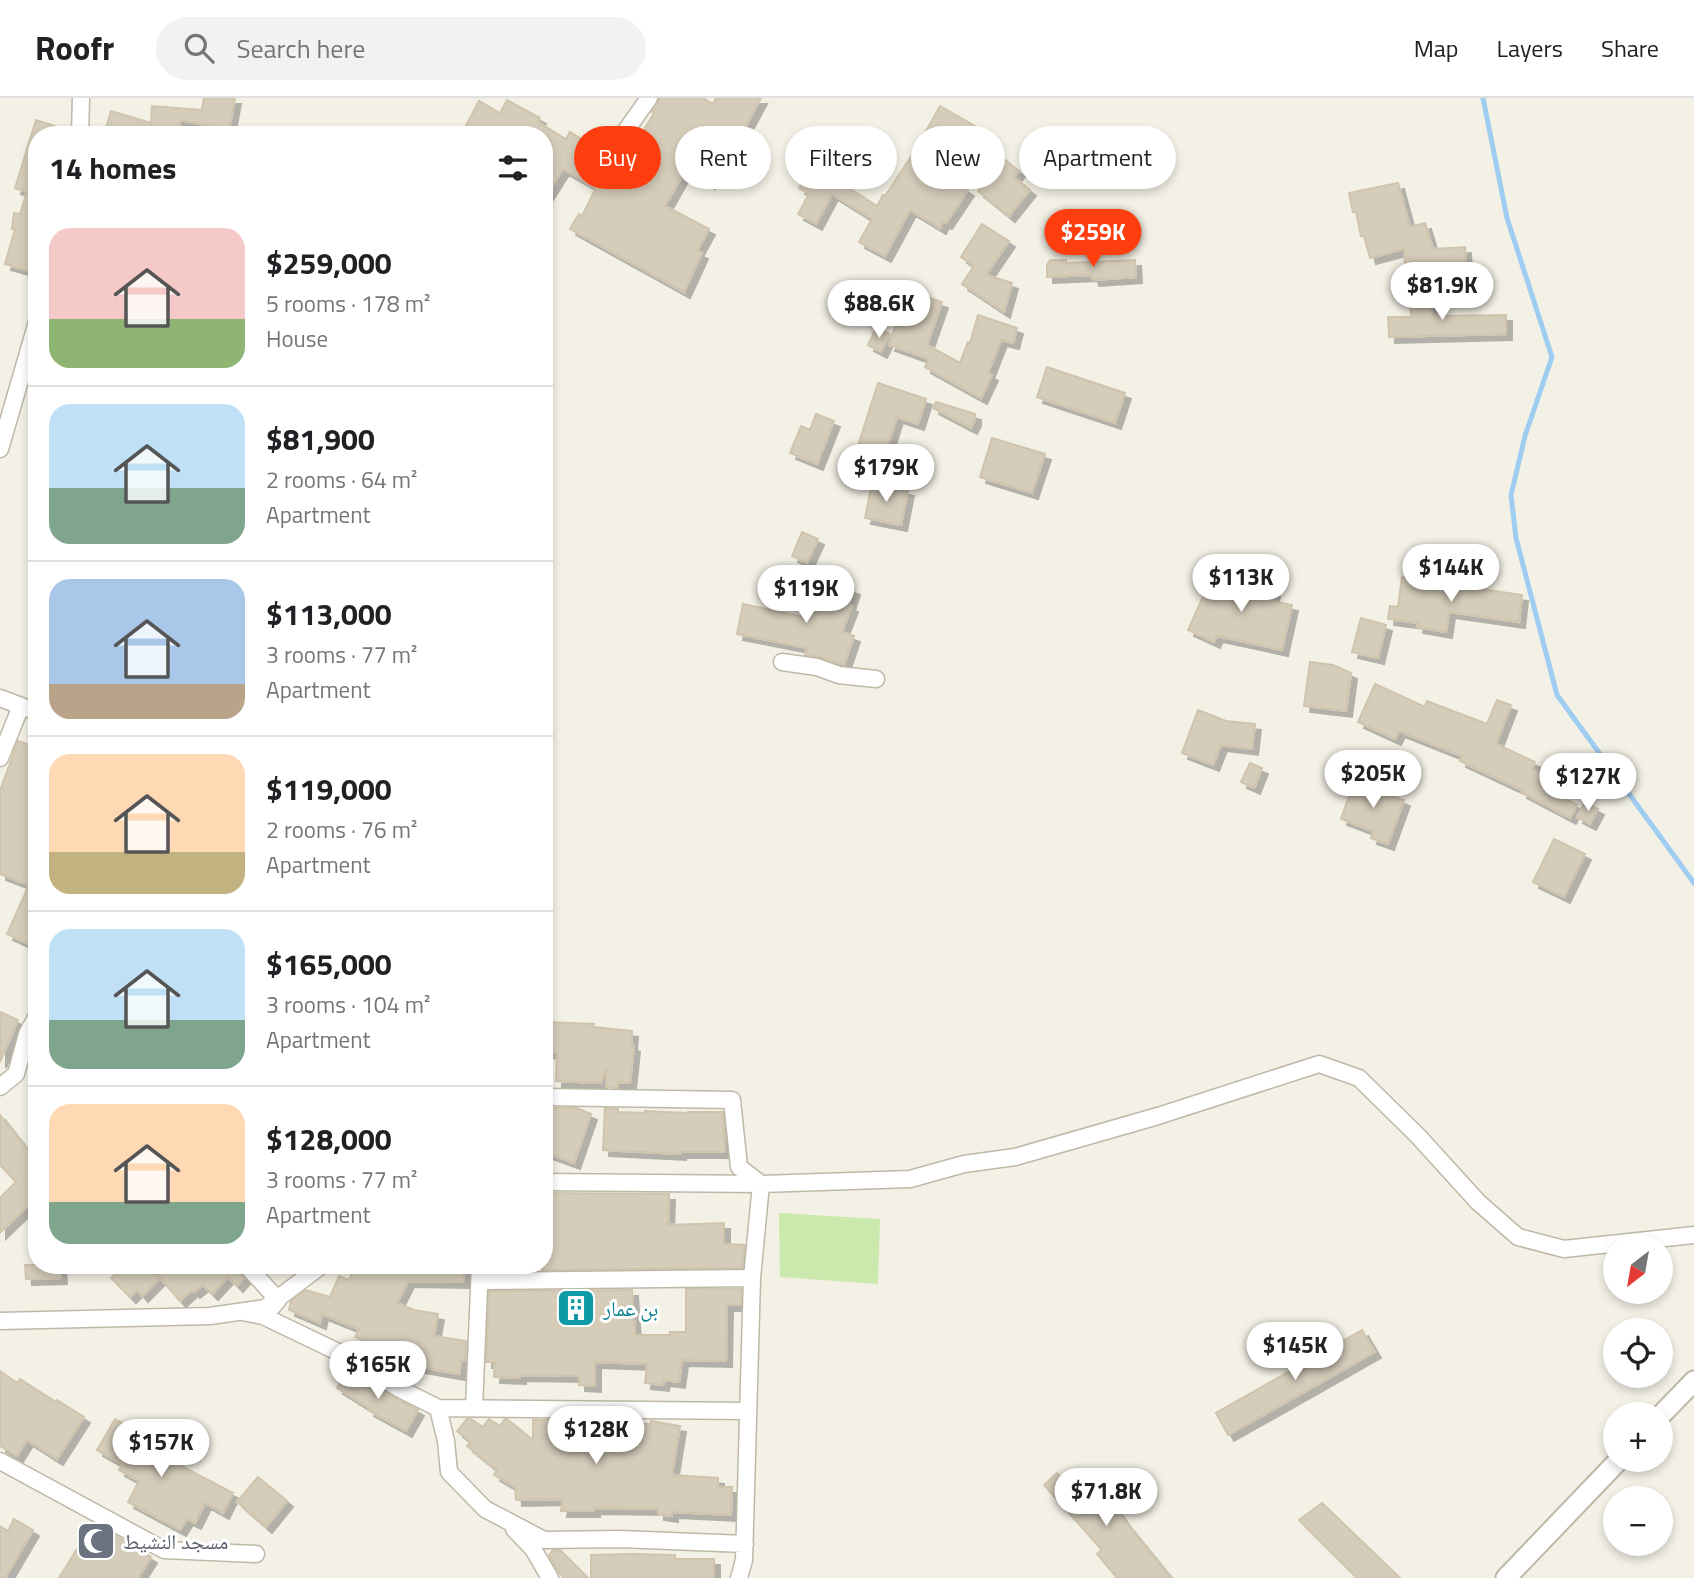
<!DOCTYPE html>
<html lang="en">
<head>
<meta charset="utf-8">
<style>
	body { margin:0; font-family:"Titillium Web","Noto Naskh Arabic",sans-serif; background:#f2f2f2; color:#202124; height:100vh; display:flex; flex-direction:column; font-size:26px; white-space:nowrap }
	* { box-sizing:border-box; margin:0 }
	p { font-size:23px; color:#757577 }
	.icon { flex:none; width:38px; height:38px; fill:none; stroke:currentColor; stroke-width:2; stroke-linecap:round; stroke-linejoin:round }
	.map { position:relative; flex:1; overflow:hidden }
	.details { position:absolute; left:28px; top:28px; width:525px; height:1148px; display:flex; flex-direction:column; background:#fff; border-radius:28px; box-shadow:0 4px 10px #0003 }
	.details>* { flex:none }
	.hud { position:absolute; left:574px; top:28px; width:665px; height:63px; display:flex; gap:14px }
	.needle { width:46px; rotate:211deg }
	.tools { position:absolute; left:1603px; top:1136px; display:grid; gap:14px }
	.tools a { display:grid; place-items:center; width:70px; height:70px; border-radius:50%; background:#fff; box-shadow:0 4px 10px #0003; font-size:35px }
	.price { position:absolute; translate:-50% -60px; padding:0 16px; border-radius:24px; background:#fff; color:#222; font-size:23px; line-height:46px; filter:drop-shadow(0 2px 4px #0008) }
	.price::after { content:''; position:absolute; left:50%; top:42px; width:21px; height:16px; margin-left:-10px; background:inherit; clip-path:polygon(0 0,100% 0,50% 100%) }
	.price.active { background:#ff3e10; color:#fff }
	ul { padding:0; list-style:none }
	li { display:flex; align-items:center; gap:21px; height:175px; padding:0 21px }
	li+li { border-top:2px solid #e0e0e0 }
	li span { display:grid; place-items:center; flex:none; width:196px; height:140px; border-radius:21px; color:#555 }
	li>.icon { margin-inline-start:auto }
	span .icon { width:84px; height:84px; fill:#fffc; stroke-width:1 }
	li b { font-size:30px }
	h2 { display:flex; justify-content:space-between; align-items:center; height:84px; padding:0 21px; font-size:30px }
	.chip { padding:0 24px; border-radius:32px; background:#fff; box-shadow:0 4px 10px #0003; font-size:24px; line-height:63px }
	.chip.active { background:#ff3e10; color:#fff }
	header { display:flex; align-items:center; gap:42px; box-sizing:border-box; height:98px; padding:0 35px; background:#fff; border-bottom:2px solid #e0e0e0 }
	header strong { font-size:33px }
	nav { display:flex; gap:38px; margin-inline-start:auto; font-size:24px }
	.search { width:490px; height:63px; background:#f2f2f2; display:flex; align-items:center; gap:18px; box-sizing:border-box; padding:0 24px; border-radius:38px; color:#757577; font-size:26px }
	.map>svg:first-child { display:block }
</style>
</head>
<body>
<header>
<strong>Roofr</strong>
<div class="search"><svg class="icon" aria-label="search" viewBox="0 0 24 24"><circle cx="10" cy="10" r="6"/><path d="M15 15l6 6"/></svg>Search here</div>
<nav><a>Map</a><a>Layers</a><a>Share</a></nav>
</header>
<div class="map">
<svg width="1694" height="1480" viewBox="0 0 1694 1480">
	<defs>
		<filter id="shadow"><feDropShadow dx="6" dy="6" stdDeviation="0" flood-color="#0004"/></filter>
	</defs>
	<rect width="100%" height="100%" fill="#f3f0e5"/>
	<!-- grass -->
	<path fill="#cbe9ac" d="M779,1115l101,6 -2,65 -98,-7z"/>
	<g fill="none" stroke-linecap="round" stroke-linejoin="round">
		<!-- stream -->
		<path stroke="#9fcdf2" stroke-width="5" d="M1483,0l24,120 45,139 -27,79 -14,59 5,43 41,157 137,188"/>
	</g>
	<!-- building -->
	<path fill="#d5ccba" stroke="#d0c4ad" stroke-width="2" filter="url(#shadow)" d="M204,0h31l-6,32 -49,-10 -1,15h-75l7,-24 40,12 1,-17 50,4z
		M659,0h44l10,6 3,-6h45l-27,50 -3,-2 -22,37 -23,-14 -21,37 44,23 -12,22 5,2 -18,39 -114,-63 9,-15 3,2 14,-28 -33,-19 -19,30v-64h-83l18,-34 21,12 7,-13 33,18 -2,4 28,17 4,-7 21,13 5,-8 32,19 26,-43 -2,-1 6,-8z
		M940,8l35,20 -29,50 22,14 -22,33 -3,-1 -3,6 -30,-18 -25,46 -26,-14 13,-23 -40,-25 -16,30 -18,-10 11,-20 -10,-6 17,-27 30,19 -3,4 34,22 6,-11 2,1 31,-47z
		M36,22l34,11v4h-33v60l-22,-7z
		M1004,61l15,12 -5,6 16,13 -21,26 -31,-25z
		M1398,85l12,44 15,-4 8,26 32,-2 1,19 -61,4 -1,-21 -34,9 -6,-22h-3l-5,-24h-3l-4,-19z
		M27,94l7,2 -5,43 8,2v10l-7,22 -25,-7 10,-35h-3l2,-16 6,1z
		M982,126l27,17 -23,34 26,8 -8,29 -42,-28 12,-18 -13,-9z
		M1050,162h16v3l69,-3 1,17 -43,3 -1,-5 -45,2v-12z
		M907,192l35,12 -15,43 33,18 8,-21 2,1 8,-28 39,13 -4,15 -12,-3 -13,33 4,2 -11,23 -56,-31 4,-8 -40,-14z
		M1428,192l5,26 73,-1v19l-117,3 -1,-20h24l-5,-22z
		M876,230l14,6 -9,18 -13,-7z
		M1047,269l78,26 -10,30 -78,-26z
		M878,285l48,16 -8,25 -21,-7 -13,40 -27,-8z
		M936,304l39,12v6l-4,8 -38,-20z
		M816,316l18,7 -17,43 -27,-11 11,-27 9,4z
		M992,340l53,16 -13,39 -52,-16z
		M872,384l36,8 -7,35 -36,-7z
		M802,434l16,7 -11,24 -15,-7z
		M1215,472l27,11 -1,3 33,7 -2,10 20,4 -10,45 -65,-14 -3,6 -26,-12z
		M1402,479l120,18 -3,27 -70,-10 -3,20 -29,-5 1,-4 -30,-4 2,-13 8,1z
		M833,484l21,7 -5,16 3,1 -10,26 12,4 -10,29 -24,-8 -15,-2 2,-7 -70,-14 6,-30 65,14 15,-35 9,4z
		M1361,520l25,7 -8,33 -26,-6z
		M1310,564l23,3 18,8 -5,38 -42,-5z
		M1375,586l50,23 2,-6 60,23 10,-24 14,5 -15,39 39,18 -3,7 27,15 -4,9 22,12 -7,13 -49,-26 1,-2 -62,-29 2,-5 -63,-25 -4,8 -37,-17z
		M1198,612l28,11 29,3 -3,25 -31,-4 -8,20 -31,-12z
		M18,643l19,7v200l-30,-14 22,-49 -29,-11v-83z
		M1250,665l12,5 -8,20 -13,-6z
		M1355,681l31,10 -2,4 20,7 -16,44 -17,-6 2,-7 -32,-12z
		M1585,704l13,7 -8,15 -13,-7z
		M1554,741l31,15 -21,43 -31,-15z
		M0,914l18,8 -18,42z
		M544,924l50,2 -1,3 39,4 -1,14 3,1 -4,37 -12,-1v6l-12,-1v-19l-5,15 -45,-2 1,-28 -13,-1z
		M553,1010h24l14,6 -17,49 -30,-11 2,-9v-29h4z
		M605,1010l13,1v3l26,1 1,-2 43,2v-1h35l2,40h-45v2l-77,-4z
		M0,1017l37,47v35l-37,36v-35l16,-16 -16,-17z
		M545,1095l124,1 -1,31 56,-2v21l21,1 -3,23 -200,2v-5h2z
		M25,1167h35l1,13 -35,1z
		M124,1167h21l14,14 -17,17 -5,-6 -7,7 -19,-19z
		M149,1167h87l2,7 6,6 -7,8 -9,-9 -16,17 -9,-9 -9,7 -2,-2 -12,11z
		M355,1167h109l-1,17 -55,-1 -11,22 17,7 24,4 -4,22 32,5 -1,20h-4l-2,13 -40,-7 1,-5 -32,-5 1,-6 -34,-14 4,-8 -37,-15 -2,9 -31,-13 2,-9 15,-11 24,7 9,-21 10,4z
		M686,1191h55v16h-14l-1,56 -44,-1 -3,22 -15,-2 -1,5 -18,-2 2,-19 -52,-2v24l-16,-1v-9l-59,-1v3l-26,-1 1,-15h-9l3,-71 143,-1 3,45h35v-3h16z
		M1362,1232l13,22 -147,83 -12,-22z
		M0,1273l17,12 3,-4 36,23 1,-2 27,17 -27,42 -30,-19 -10,16 -17,-10z
		M348,1273l45,26 25,13 -12,21 -38,-21 1,-2 -32,-20z
		M115,1321l25,14 1,-2 19,11 -6,10 79,41 -10,20 -18,-10 -10,20 -8,-4 -7,11 -52,-28 11,-21 -20,-11 3,-6 -25,-14z
		M467,1321h4l12,8 6,-8 11,7 5,-7h2l26,21v-20h17l55,5v-2l46,1v-3l29,5 -8,49 46,3v9h14l-1,28 -59,-3v4l-14,-2v-5l-64,-1v3h-33l2,-12 -47,1 -1,-13 -21,-12 3,-5 -30,-24 4,-4 -14,-11z
		M1086,1371l15,16 -1,2 27,37 44,54h-54l-20,-24 5,-4 -58,-65 13,-12 11,12z
		M258,1379l29,24 -21,26 -29,-25z
		M1322,1405l78,75h-43l-58,-58z
		M14,1421l19,11 -28,48h-5v-52l8,5z
		M93,1425l35,20 23,14 -13,21h-79z
		M553,1452h7l28,28h-24l-5,-5 -10,-18z
		M633,1456l42,1v4h39v19h-123v-23z"/>
	<g fill="none" stroke-linecap="round" stroke-linejoin="round">
		<!-- minor casing -->
		<g stroke="#bfb8a7" stroke-width="19">
			<path id="minor" d="M80,37l1,-37
				M620,41l29,-41
				M0,351l37,-127
				M782,564l35,5 22,8 37,4
				M0,600l37,14
				M0,660l21,-52
				M0,989l16,-13 11,-40 10,-18
				M544,999l188,3 7,67 22,17 -9,94 -8,282 -5,18
				M544,1084l217,2 149,-5 54,-15 51,-7 143,-41 161,-52 40,14 59,58 60,66 40,35 46,12 130,-14
				M246,1167l32,35 -6,7
				M480,1183l272,-3
				M242,1214l21,4 73,35 62,37 40,20 8,33 3,31 36,37 59,31 76,-1 125,5
				M0,1223l210,-5 55,-8 57,-43
				M438,1310l310,3
				M474,1310l6,-143
				M0,1363l164,89 92,4
				M514,1431l19,20 17,29"/>
		</g>
		<!-- tertiary casing -->
		<g stroke="#bfb8a7" stroke-width="23">
			<path id="tertiary" d="M1661,1317l33,-34
				M1506,1480l113,-118"/>
		</g>
		<!-- minor -->
		<use href="#minor" stroke="#fff" stroke-width="16"/>
		<!-- tertiary -->
		<use href="#tertiary" stroke="#fff" stroke-width="19"/>
	</g>
	<!-- icons -->
	<defs>
		<g id="building-square" transform="scale(2.0125)"><rect x="-9" y="-9" width="18" height="18" rx="4" fill="#0f9aa8" stroke="#fff"/><path d="M-4-6H4V6H1V3H-1V6H-4ZM-2.5-4.3h1.7v1.8h-1.7ZM.8-4.3h1.7v1.8H.8ZM-2.5-1h1.7V.8h-1.7ZM.8-1h1.7V.8H.8Z" fill="#fff"/></g>
		<g id="mosque-square" transform="scale(2.0125)"><rect x="-9" y="-9" width="18" height="18" rx="4" fill="#6b7280" stroke="#fff"/><path d="M3.5-4.9A6 6 0 1 0 3.5 4.9A5 5 0 1 1 3.5-4.9Z" fill="#fff"/></g>
	</defs>
	<g fill-rule="evenodd">
		<use href="#building-square" x="576" y="1210"/>
		<use href="#mosque-square" x="96" y="1443"/>
	</g>
	<g text-anchor="middle" dominant-baseline="central" stroke-width="6" stroke-linejoin="round" paint-order="stroke">
		<!-- culture labels -->
		<g font-size="21" fill="#0d838f" stroke="#fff" text-anchor="start">
			<text x="603" y="1210">بن عمار</text>
		</g>
		<!-- worship labels -->
		<g font-size="21" fill="#5b616d" stroke="#fff" text-anchor="start">
			<text x="123" y="1443">مسجد النشيط</text>
		</g>
	</g>
</svg>
<div class="tools">
<a><svg class="needle" viewBox="-14 -14 28 28"><path d="M0-13l5 13h-10z" fill="#e53935"/><path d="M0 13l5-13h-10z" fill="#757577"/></svg></a>
<a><svg class="icon" aria-label="locate" viewBox="0 0 24 24"><circle cx="12" cy="12" r="6"/><path d="M12 2v4M12 18v4M2 12h4M18 12h4"/></svg></a>
<a>+</a>
<a>−</a>
</div>
<b class="price active" style="left:1093px;top:171px">$259K</b>
<b class="price" style="left:1442px;top:224px">$81.9K</b>
<b class="price" style="left:879px;top:242px">$88.6K</b>
<b class="price" style="left:886px;top:406px">$179K</b>
<b class="price" style="left:1451px;top:506px">$144K</b>
<b class="price" style="left:1241px;top:516px">$113K</b>
<b class="price" style="left:806px;top:527px">$119K</b>
<b class="price" style="left:1373px;top:712px">$205K</b>
<b class="price" style="left:1588px;top:715px">$127K</b>
<b class="price" style="left:1295px;top:1284px">$145K</b>
<b class="price" style="left:378px;top:1303px">$165K</b>
<b class="price" style="left:596px;top:1368px">$128K</b>
<b class="price" style="left:161px;top:1381px">$157K</b>
<b class="price" style="left:1106px;top:1430px">$71.8K</b>
<div class="hud">
<a class="chip active">Buy</a>
<a class="chip">Rent</a>
<a class="chip">Filters</a>
<a class="chip">New</a>
<a class="chip">Apartment</a>
</div>
<section class="details">
<h2>14 homes<svg class="icon" aria-label="filters" viewBox="0 0 24 24"><path d="M4 7h16M4 17h16"/><circle cx="9" cy="7" r="2"/><circle cx="15" cy="17" r="2"/></svg></h2>
<ul>
<li><span style="background:linear-gradient(#f6c9c9 65%,#8fb573 0)"><svg class="icon" aria-label="home" viewBox="0 0 24 24"><path d="M3 11l9-7 9 7M6 9v11h12V9"/></svg></span><div><b>$259,000</b><p>5 rooms · 178 m²</p><p>House</p></div></li>
<li><span style="background:linear-gradient(#bfe0f5 60%,#7fa58c 0)"><svg class="icon" aria-label="home" viewBox="0 0 24 24"><path d="M3 11l9-7 9 7M6 9v11h12V9"/></svg></span><div><b>$81,900</b><p>2 rooms · 64 m²</p><p>Apartment</p></div></li>
<li><span style="background:linear-gradient(#a9c7e8 75%,#b9a48a 0)"><svg class="icon" aria-label="home" viewBox="0 0 24 24"><path d="M3 11l9-7 9 7M6 9v11h12V9"/></svg></span><div><b>$113,000</b><p>3 rooms · 77 m²</p><p>Apartment</p></div></li>
<li><span style="background:linear-gradient(#ffd9b3 70%,#c2b280 0)"><svg class="icon" aria-label="home" viewBox="0 0 24 24"><path d="M3 11l9-7 9 7M6 9v11h12V9"/></svg></span><div><b>$119,000</b><p>2 rooms · 76 m²</p><p>Apartment</p></div></li>
<li><span style="background:linear-gradient(#bfe0f5 65%,#7fa58c 0)"><svg class="icon" aria-label="home" viewBox="0 0 24 24"><path d="M3 11l9-7 9 7M6 9v11h12V9"/></svg></span><div><b>$165,000</b><p>3 rooms · 104 m²</p><p>Apartment</p></div></li>
<li><span style="background:linear-gradient(#ffd9b3 70%,#7fa58c 0)"><svg class="icon" aria-label="home" viewBox="0 0 24 24"><path d="M3 11l9-7 9 7M6 9v11h12V9"/></svg></span><div><b>$128,000</b><p>3 rooms · 77 m²</p><p>Apartment</p></div></li>
</ul>
</section>
</div>
</body>
</html>
